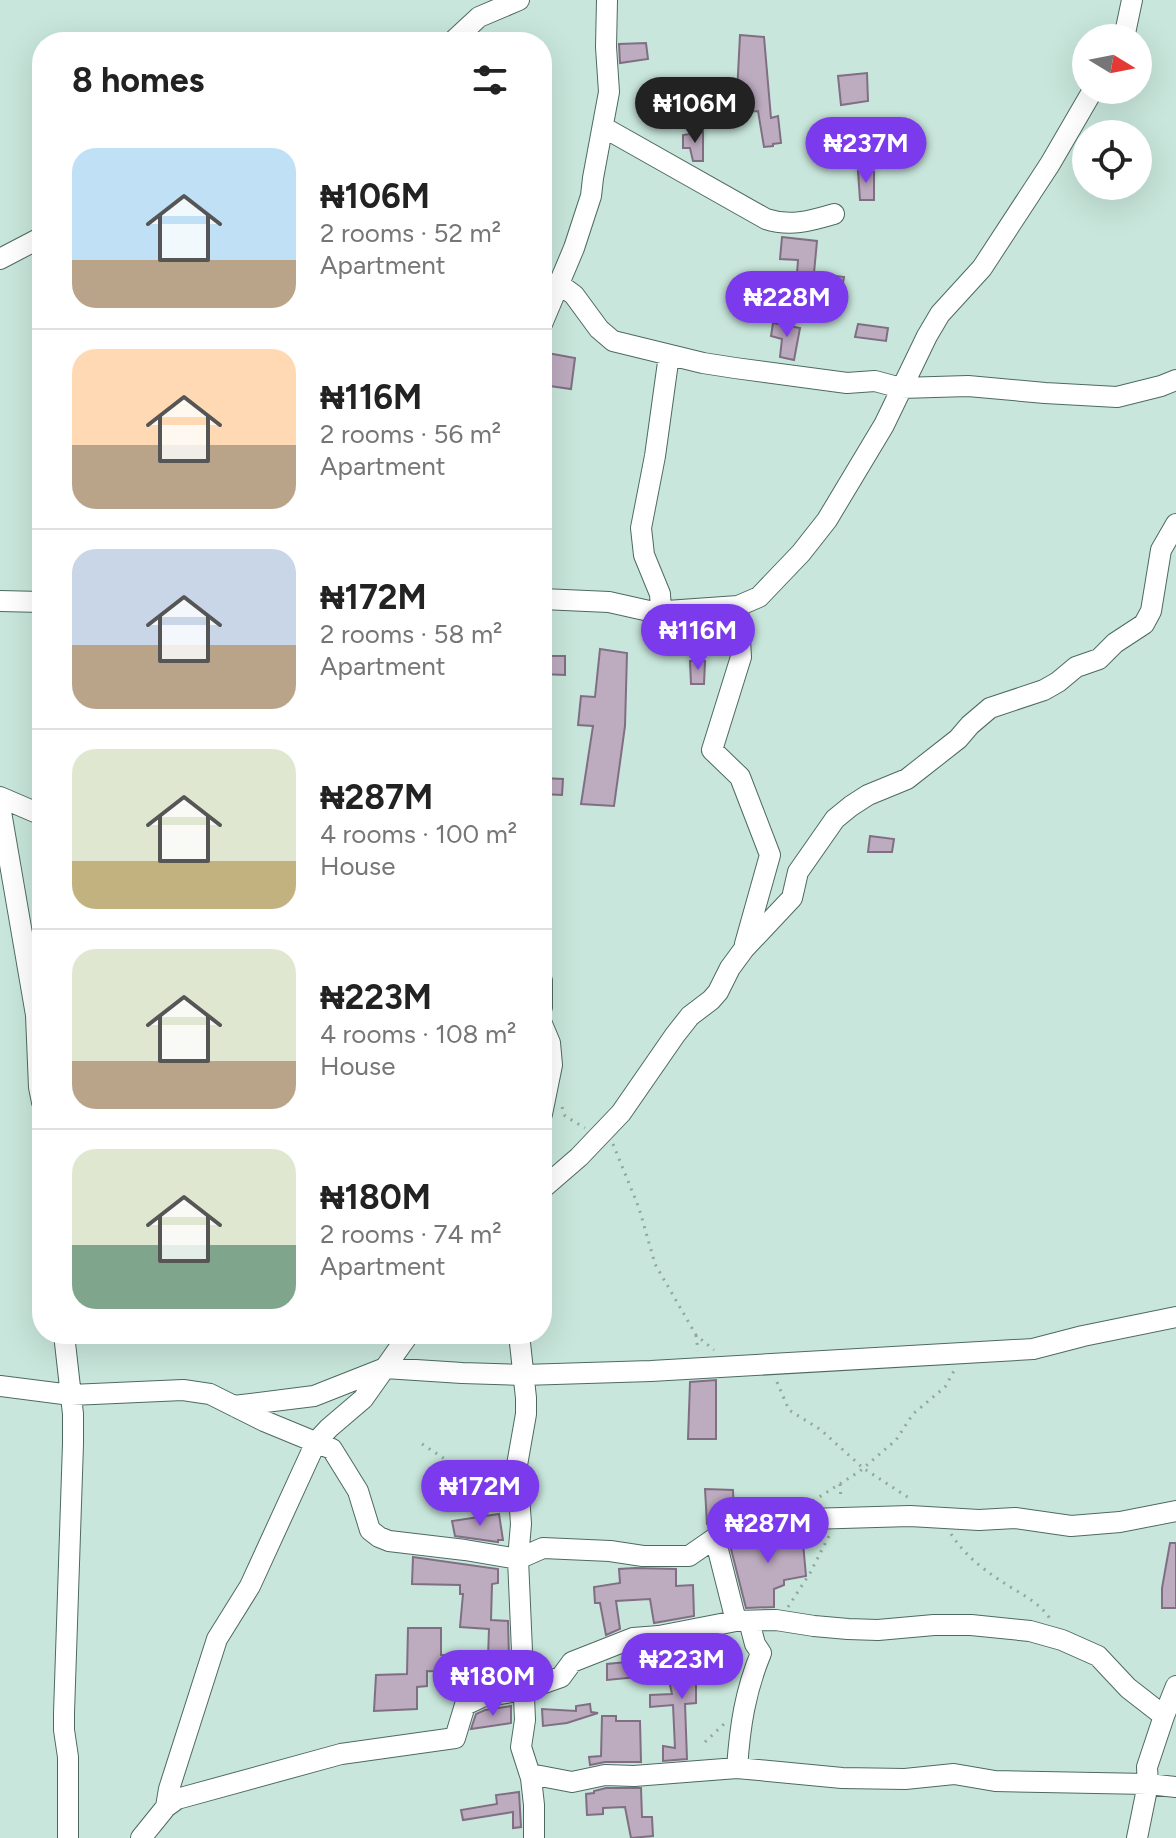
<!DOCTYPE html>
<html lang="en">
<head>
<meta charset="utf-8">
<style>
	body { margin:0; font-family:Figtree,sans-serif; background:#f2f2f2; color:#222; height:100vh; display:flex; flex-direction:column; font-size:30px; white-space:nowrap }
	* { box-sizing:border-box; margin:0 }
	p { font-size:26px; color:#767676 }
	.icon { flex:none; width:44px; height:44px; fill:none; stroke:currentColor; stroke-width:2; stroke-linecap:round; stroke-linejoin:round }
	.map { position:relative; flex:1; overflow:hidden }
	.side { position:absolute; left:32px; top:32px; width:520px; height:1312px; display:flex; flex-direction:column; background:#fff; border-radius:32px; box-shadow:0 8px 32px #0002 }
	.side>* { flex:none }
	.needle { width:52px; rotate:100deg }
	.controls { position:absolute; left:1072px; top:24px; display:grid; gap:16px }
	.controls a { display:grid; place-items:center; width:80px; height:80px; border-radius:50%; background:#fff; box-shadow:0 8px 32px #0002; font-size:40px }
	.price { position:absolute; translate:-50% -68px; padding:0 18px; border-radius:28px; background:#7c3aed; color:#fff; font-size:26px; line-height:52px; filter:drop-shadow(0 2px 4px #0008) }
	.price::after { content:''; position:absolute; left:50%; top:48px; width:24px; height:18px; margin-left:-12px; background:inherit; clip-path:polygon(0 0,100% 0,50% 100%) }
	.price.current { background:#222; color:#fff }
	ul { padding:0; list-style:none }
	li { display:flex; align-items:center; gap:24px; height:200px; padding:0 40px }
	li+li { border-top:2px solid #e0e0e0 }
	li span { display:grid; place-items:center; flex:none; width:224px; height:160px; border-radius:24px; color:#555 }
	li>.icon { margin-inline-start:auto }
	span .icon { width:96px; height:96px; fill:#fffc; stroke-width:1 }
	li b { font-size:34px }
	h2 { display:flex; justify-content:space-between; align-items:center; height:96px; padding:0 40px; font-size:34px }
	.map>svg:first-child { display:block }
</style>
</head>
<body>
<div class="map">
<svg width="1176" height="1838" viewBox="0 0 1176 1838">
	<rect width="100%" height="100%" fill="#c8e6db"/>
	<!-- building -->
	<path fill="#bdabc0" stroke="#806f83" stroke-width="2" d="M740,35l24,2 7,81 7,-2 3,27 -8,1v2l-9,1 -6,-36 -22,2z
		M646,43l2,16 -28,4 -1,-19z
		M867,73l1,28 -27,4 -3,-29z
		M703,132v29h-10l-3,-13h-7v-13z
		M858,171l16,1v28h-14z
		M782,237l35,4 -3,32 30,4 -5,29 -44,-6 3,-40 -18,-1z
		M773,323l27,5 -6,32 -14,-3 2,-18 -11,-3z
		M858,324l30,4 -2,13 -31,-4z
		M542,352l33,6 -4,31 -29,-4z
		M600,649l27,4 -2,73 -11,80 -33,-2 12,-78 -15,-1 3,-29 14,1z
		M544,656h21v19l-23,-1z
		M690,661h15l-1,23h-13z
		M542,778l21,1 -1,16 -20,-1z
		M870,836l24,3 -2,13h-24z
		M716,1380v59h-28l2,-57z
		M705,1489l28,1 1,25 -19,9h-8z
		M499,1514l4,26h-5v2l-43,-6 -3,-15z
		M802,1532l4,44 -22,4v5l-10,4v18l-28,1 -16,-63 9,-5 36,-7z
		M1170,1543h6v65h-14v-20z
		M413,1557l85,12v14l-6,1 -1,36 17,1 1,36h-21l1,-28 -29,-2 3,-33h-3v-9l-48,-1z
		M635,1568l41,1v17l17,-1 1,31 -40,7 -4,-24 -34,2 4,28 -14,6 -6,-32h-5l-1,-16 26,-4 -1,-14z
		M408,1628h33v27h6v17l-20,-1v15l-10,1v22l-43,2 2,-36 31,-1z
		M715,1658l-1,5h6l1,8 -25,4v28l-11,1 2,55 -24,2v-15l12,2 -2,-43 -23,2v-12l22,-1 -6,-27 33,-3 1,-4z
		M636,1661l1,16 -30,3v-16z
		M590,1704l1,8 7,1 -31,10 -24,3 -1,-17 34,2v-5z
		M511,1706v17l-40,6 5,-15 9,-4z
		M602,1716h14v5h24l1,41h-36l-15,3 -1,-8 12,-1z
		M606,1788h35l1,29h10l1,19 -22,2 -6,-31 -22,1v6l-16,1 -1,-21 8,-1v-2z
		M519,1792l2,35 -8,1v-16l-50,8 -2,-10 36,-6 -1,-9z"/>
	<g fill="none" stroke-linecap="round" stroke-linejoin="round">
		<!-- minor casing -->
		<g stroke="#4e6a60" stroke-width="22">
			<path id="minor" d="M1124,38l8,-38
				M452,42l27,-25 40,-17
				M603,127l163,92c24,8 44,2 68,-5
				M0,259l42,-22
				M559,284l15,11 25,34 14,12 90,22 32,5 112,15 28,-2 26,7 67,-2 77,7 72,4 44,-11 15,-6
				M542,324l32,-76 17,-52 2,-18 16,-86 -3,-45 1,-47
				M542,599l67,3 40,9h18l71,-5 21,-9 42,-44 26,-33 57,-95 43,-89 13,-22 42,-46 68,-104 43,-74
				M0,601l42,1
				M738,606l3,51 -29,93 28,27 30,78 -25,89
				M661,611l-1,-17 -16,-39 -3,-27 14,-72 14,-101
				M0,797l42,18
				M0,806l36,209 3,72 3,15
				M542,981v26
				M542,1024l8,19 2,22 -10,49
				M542,1189l37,-32 42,-44 54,-78 15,-19 21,-16 7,-8 12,-24 14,-19 48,-51 6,-26 37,-53 16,-13 17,-11 39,-16 51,-40 12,-14 20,-17 54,-18 14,-8 18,-15 23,-8 16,-16 29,-19 7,-13 10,-61 15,-26
				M64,1334l9,80v30l-9,269v17l4,27v81
				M519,1334l7,64v16l-9,51 4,59 -3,35 7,161 -4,27 10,31 3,27v33
				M0,1386l71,9 112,-5 27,4 54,27 68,28 26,42 12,39 9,7 10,4 76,9 53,9 25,-11 67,3 33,5h46l26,-18
				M234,1406l80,-10 71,-28 77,5 61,2 128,-4 382,-22 50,-13 93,-19
				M736,1621l-21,-83 20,-10 39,-8 136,-4 69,4 36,-2 56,8 49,-4 56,-11
				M1164,1716l12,-30
				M737,1768c3,-42 8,-76 24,-115l-6,-9 -6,-23
				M530,1774l42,8 33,-7 29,1 103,-8 105,10 63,1 49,-5 41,7 153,3 -11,54
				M166,1807l3,-18 48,-150 33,-53 66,-144 13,-14 34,-29 46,-65
				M141,1838l25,-31 11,-8 164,-45 114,-16 10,-33 17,-8 42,-7 37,-13 11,-15 61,-24 26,-2 77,-15 40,-1 38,6 34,3 30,1 56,-5h37l59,6 32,9 36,16 30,32 36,28 -17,51 1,17 28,3"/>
		</g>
		<!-- path -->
		<path stroke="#90a89f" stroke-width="3" stroke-dasharray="2 6" stroke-linecap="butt" d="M562,1107l3,9 20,12
			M613,1144l26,64 16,56 41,71 18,15
			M696,1335l2,16
			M777,1382l12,28 32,20 42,38 46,30
			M422,1444l32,21 48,46
			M840,1484l1,16
			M813,1501l47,-30 36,-31 17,-26 32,-27 10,-18
			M951,1534c14,21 29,33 50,47 16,11 39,21 49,38
			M788,1607l22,-34 20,-39
			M705,1742l20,-19"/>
		<!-- minor -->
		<use href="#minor" stroke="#fff" stroke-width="20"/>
	</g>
</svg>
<div class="controls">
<a><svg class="needle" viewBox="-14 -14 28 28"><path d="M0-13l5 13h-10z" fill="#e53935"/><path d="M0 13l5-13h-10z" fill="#767676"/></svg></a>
<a><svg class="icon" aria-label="locate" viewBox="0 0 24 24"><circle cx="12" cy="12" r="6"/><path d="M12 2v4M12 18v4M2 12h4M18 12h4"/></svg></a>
</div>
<b class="price current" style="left:695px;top:145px">₦106M</b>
<b class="price" style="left:866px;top:185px">₦237M</b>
<b class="price" style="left:787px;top:339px">₦228M</b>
<b class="price" style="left:698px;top:672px">₦116M</b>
<b class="price" style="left:480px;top:1528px">₦172M</b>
<b class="price" style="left:768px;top:1565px">₦287M</b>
<b class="price" style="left:682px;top:1701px">₦223M</b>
<b class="price" style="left:493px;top:1718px">₦180M</b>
<section class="side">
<h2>8 homes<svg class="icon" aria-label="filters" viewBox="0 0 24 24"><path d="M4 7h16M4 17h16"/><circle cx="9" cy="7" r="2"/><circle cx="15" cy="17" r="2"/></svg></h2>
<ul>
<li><span style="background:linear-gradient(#bfe0f5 70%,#b9a48a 0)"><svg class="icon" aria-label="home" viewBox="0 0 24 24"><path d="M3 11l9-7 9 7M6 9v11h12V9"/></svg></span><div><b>₦106M</b><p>2 rooms · 52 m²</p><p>Apartment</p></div></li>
<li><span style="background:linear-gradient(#ffd9b3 60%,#b9a48a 0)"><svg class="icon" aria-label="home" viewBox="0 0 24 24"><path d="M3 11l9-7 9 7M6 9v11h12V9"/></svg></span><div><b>₦116M</b><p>2 rooms · 56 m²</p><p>Apartment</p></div></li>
<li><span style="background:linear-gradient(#c9d6e8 60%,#b9a48a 0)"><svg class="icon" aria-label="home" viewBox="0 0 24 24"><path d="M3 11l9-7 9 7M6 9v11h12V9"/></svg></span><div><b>₦172M</b><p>2 rooms · 58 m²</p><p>Apartment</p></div></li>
<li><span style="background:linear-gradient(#dfe7d0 70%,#c2b280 0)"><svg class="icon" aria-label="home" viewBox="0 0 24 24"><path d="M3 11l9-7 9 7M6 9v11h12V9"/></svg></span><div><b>₦287M</b><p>4 rooms · 100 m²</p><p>House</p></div></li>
<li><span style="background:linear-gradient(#dfe7d0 70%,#b9a48a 0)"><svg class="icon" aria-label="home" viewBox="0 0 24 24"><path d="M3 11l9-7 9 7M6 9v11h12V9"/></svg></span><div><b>₦223M</b><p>4 rooms · 108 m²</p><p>House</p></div></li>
<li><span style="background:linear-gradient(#dfe7d0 60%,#7fa58c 0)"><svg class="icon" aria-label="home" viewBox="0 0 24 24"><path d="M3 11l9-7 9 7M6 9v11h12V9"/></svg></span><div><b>₦180M</b><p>2 rooms · 74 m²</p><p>Apartment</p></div></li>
</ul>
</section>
</div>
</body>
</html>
